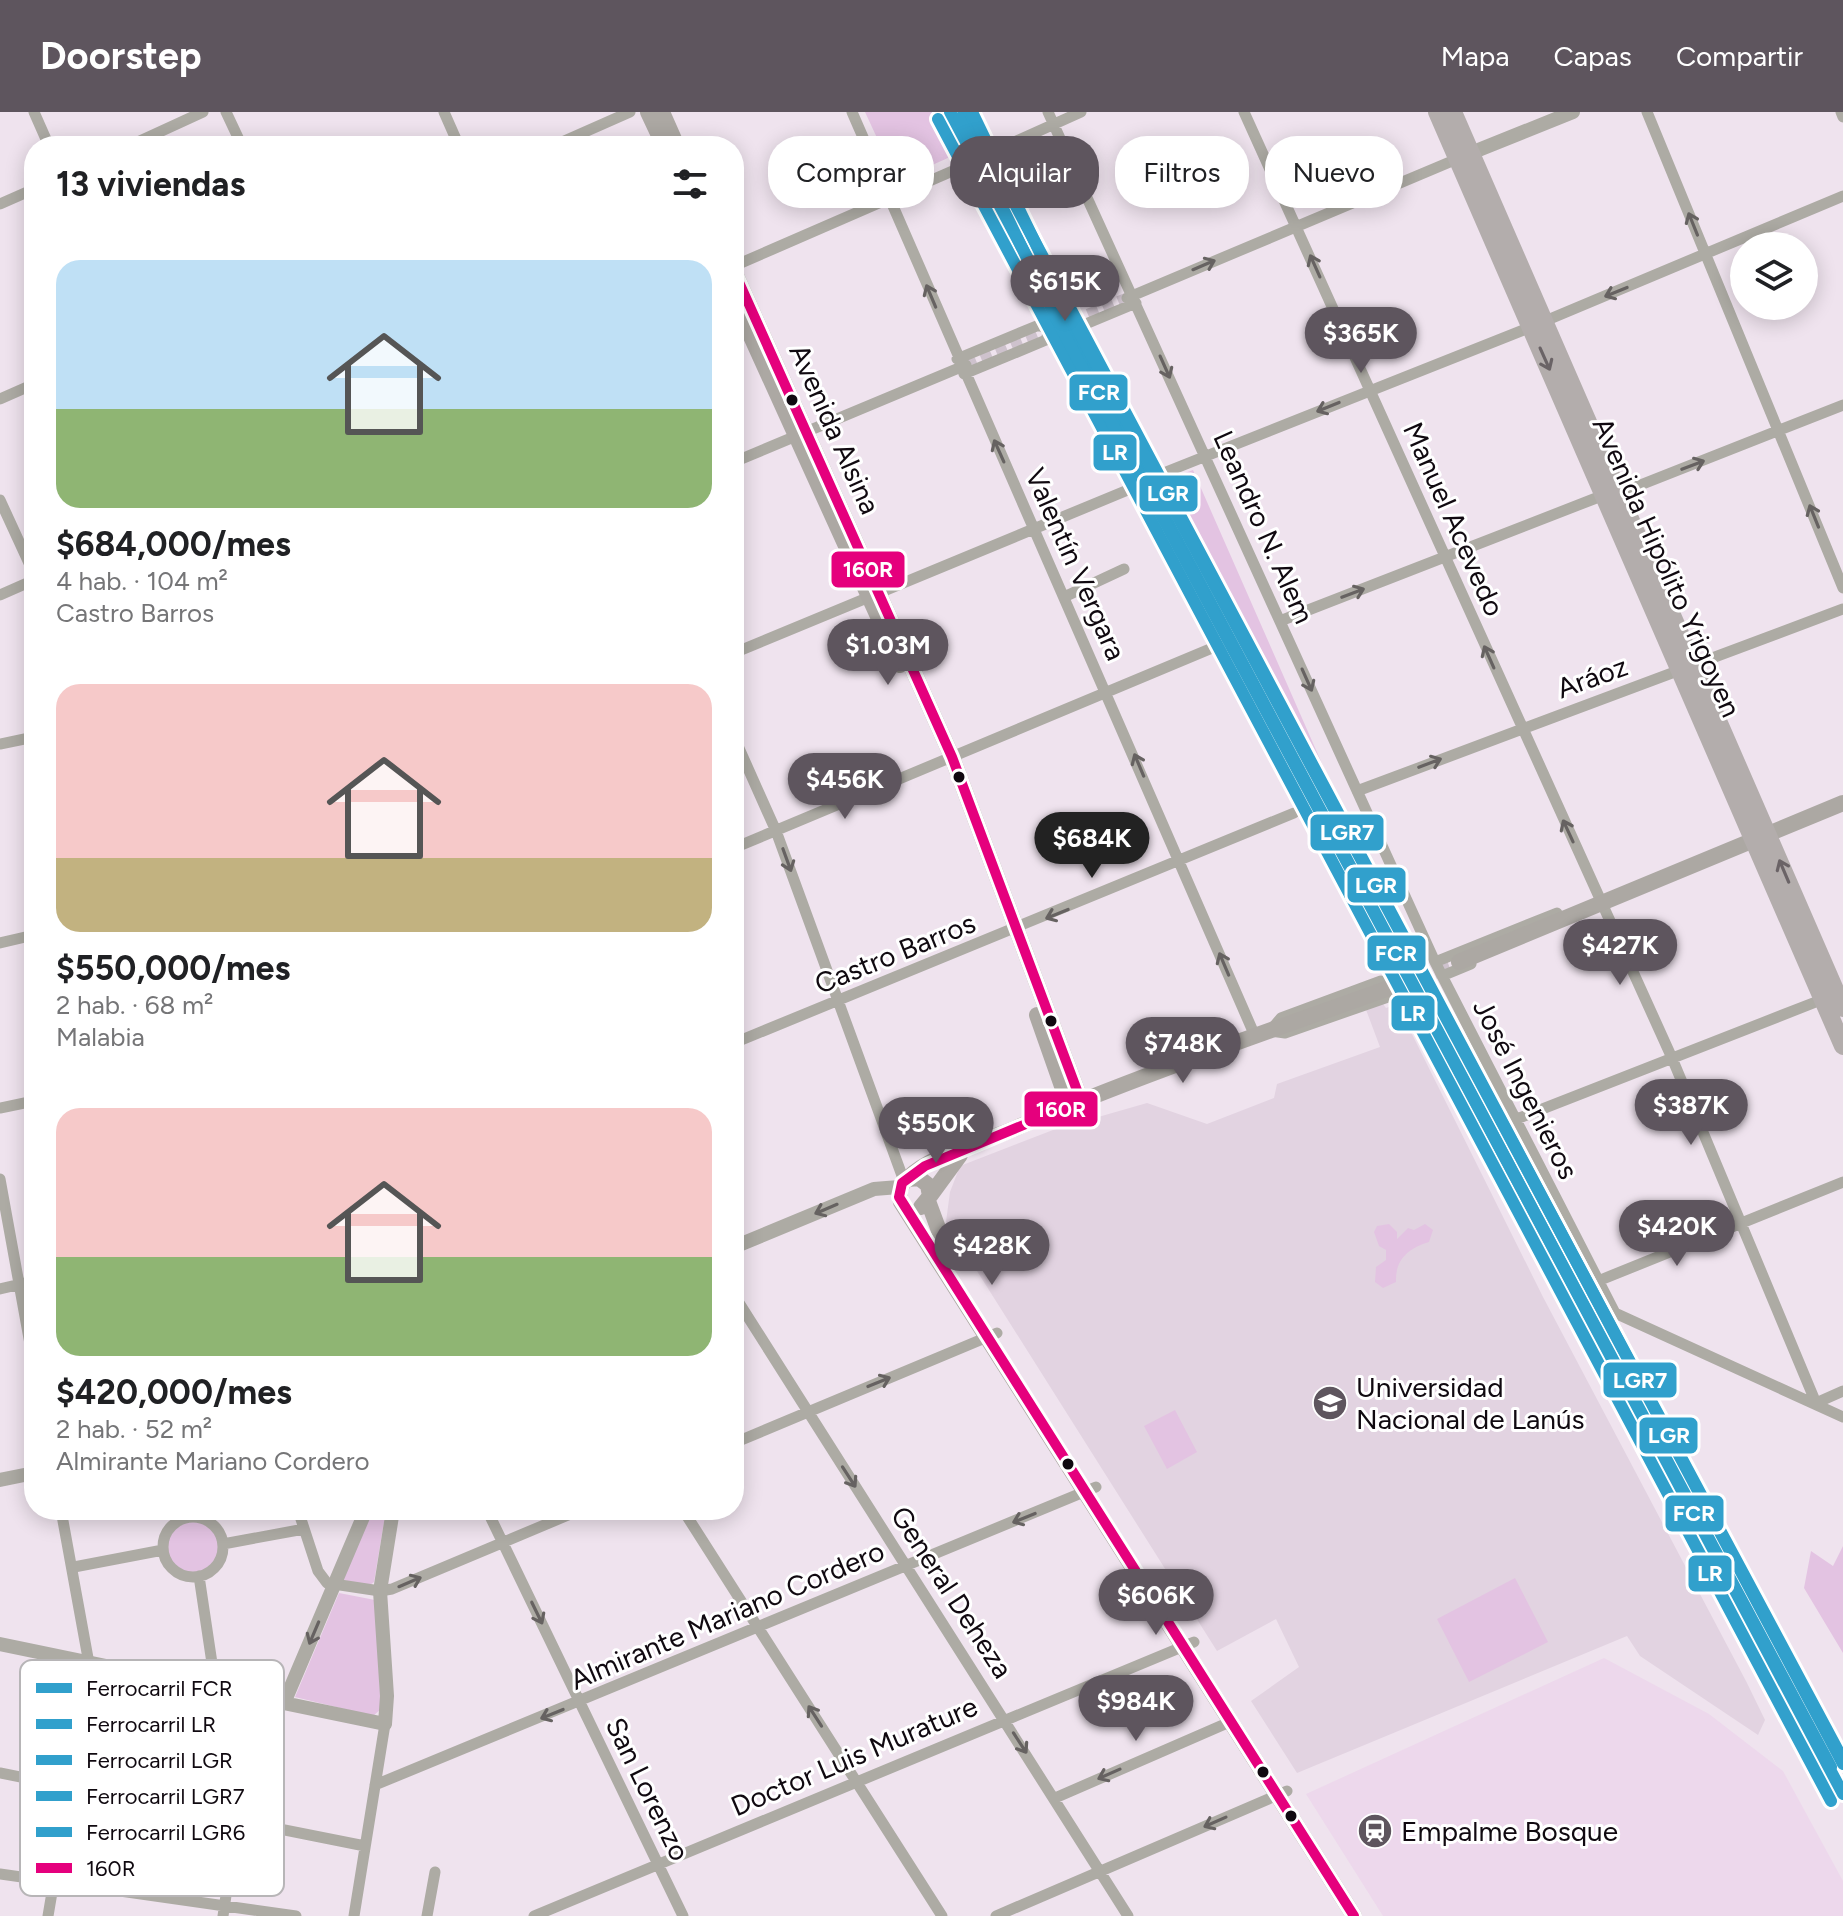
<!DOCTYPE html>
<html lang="es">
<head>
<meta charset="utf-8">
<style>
	body { margin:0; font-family:Figtree,sans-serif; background:#f6f6f6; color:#202124; height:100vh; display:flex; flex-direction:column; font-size:30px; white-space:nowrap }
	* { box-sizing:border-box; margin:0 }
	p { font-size:26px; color:#757577 }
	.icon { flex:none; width:44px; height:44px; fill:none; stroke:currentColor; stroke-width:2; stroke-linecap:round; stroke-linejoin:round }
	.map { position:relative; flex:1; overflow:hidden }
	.sheet { position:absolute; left:24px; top:24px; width:720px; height:1384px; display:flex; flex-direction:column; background:#fff; border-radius:32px; box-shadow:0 4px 20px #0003 }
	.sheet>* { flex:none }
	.hud { position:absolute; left:768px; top:24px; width:760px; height:72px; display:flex; gap:16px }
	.buttons { position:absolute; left:1730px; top:120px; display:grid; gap:16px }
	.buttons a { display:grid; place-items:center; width:88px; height:88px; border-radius:50%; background:#fff; box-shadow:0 4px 20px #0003; font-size:40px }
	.price { position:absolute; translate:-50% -68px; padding:0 18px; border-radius:28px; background:#5e555e; color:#fff; font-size:26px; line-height:52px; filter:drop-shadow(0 2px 4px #0008) }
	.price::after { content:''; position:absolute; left:50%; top:48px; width:24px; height:18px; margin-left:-12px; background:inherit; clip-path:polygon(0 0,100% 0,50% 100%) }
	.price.on { background:#222; color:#fff }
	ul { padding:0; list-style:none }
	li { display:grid; align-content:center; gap:16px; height:424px; padding:0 32px }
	li span { display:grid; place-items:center; height:248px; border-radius:24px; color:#555 }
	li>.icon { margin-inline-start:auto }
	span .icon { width:144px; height:144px; fill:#fffc; stroke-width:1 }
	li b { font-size:34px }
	h2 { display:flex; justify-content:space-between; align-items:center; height:96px; padding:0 32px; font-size:34px }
	.chip { padding:0 28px; border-radius:32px; background:#fff; box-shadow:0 4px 20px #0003; font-size:28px; line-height:72px }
	.chip.on { background:#5e555e; color:#fff }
	header { display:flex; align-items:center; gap:48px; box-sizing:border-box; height:112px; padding:0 40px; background:#5e555e; color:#fff }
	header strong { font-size:38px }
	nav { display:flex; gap:44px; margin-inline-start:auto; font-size:28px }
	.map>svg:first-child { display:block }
</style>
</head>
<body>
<header>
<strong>Doorstep</strong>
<nav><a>Mapa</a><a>Capas</a><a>Compartir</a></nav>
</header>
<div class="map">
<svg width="1843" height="1804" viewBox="0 0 1843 1804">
	<rect width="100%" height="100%" fill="#efe3ee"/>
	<!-- built -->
	<path fill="#edd8ec" d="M1604,1546l105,56 74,57 60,110v35h-460l-77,-122z"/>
	<!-- education -->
	<path fill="#e2d3e1" d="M1381,889l5,7 11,-4 146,293 204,386 18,37 -7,15 -118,-79 -13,-20 -330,137 -46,-72 48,-34 -23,-48 -59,32 -271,-429 4,-30 10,-26 93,-36 94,-27 60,21 67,-26 3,-14 103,-37 -15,-40z"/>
	<!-- green -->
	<path fill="#e3c3e2" d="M865,0h74l22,40 -64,29z
		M1193,358l134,305 -158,-296z
		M1389,1112l8,8v7l11,-11 6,2 11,-6 8,6 -4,12c-20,6 -34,17 -33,40l-13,6 -8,-6 1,-15 10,-7v-10l-7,-4 -5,-14 3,-6z
		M1175,1298l22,42 -30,17 -23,-43z
		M373,1398h13l-12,72 -4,3 -28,-5z
		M167 1436a26 26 0 1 1 52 0a26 26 0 1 1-52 0Z
		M1843,1434v107l-39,-65 7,-37 22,15z
		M1515,1466l33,64 -79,40 -32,-63z
		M339,1481l36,7 6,109 -8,7 -78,-19z"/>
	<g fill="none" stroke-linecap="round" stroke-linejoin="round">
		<!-- minor-tunnel -->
		<path stroke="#cec2cd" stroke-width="11" stroke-dasharray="11 5.5" stroke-linecap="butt" d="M966,253l161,-67"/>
		<!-- secondary-tunnel -->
		<path stroke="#cec2cd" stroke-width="16" stroke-dasharray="16 8" stroke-linecap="butt" d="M1389,876l70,-26"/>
		<!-- minor -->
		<path stroke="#adaba4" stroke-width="11" d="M34,0l15,34
			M226,0l16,34
			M444,0l15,34
			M852,0l403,924
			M1048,0l387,850 180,351 228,104
			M1244,0l428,946 144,345
			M1647,0l196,476
			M1841,0l2,5
			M1010,32l71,-32
			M129,34l74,-34
			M553,34l77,-34
			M0,92l34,-15
			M734,154l230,-100
			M1127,186l330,-139
			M1545,209l298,-125
			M1088,211l48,-20
			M957,247l82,-34 10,5 -3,10 -82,34
			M0,287l34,-15
			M734,350l232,-97
			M1166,360l365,-145
			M1620,381l223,-88
			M0,388l34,74
			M0,483l34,-15
			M1064,485l60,-28
			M1280,509l324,-126
			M734,541l401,-166
			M734,625l42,94 128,350
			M0,632l34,-7
			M1357,679l486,-182
			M734,736l483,-202
			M0,831l34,-8
			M1435,850l122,-49
			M1442,864l29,-12
			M1381,869l12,4 -5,12 -103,36 -15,-2 11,-13z
			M734,931l560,-230
			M0,996l34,-7
			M1514,1008l312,-122
			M0,1067l34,187
			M734,1120l5,13
			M1598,1169l245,-99
			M0,1177l34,-8
			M734,1183l394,621
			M1816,1291l27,-12
			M734,1331l263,-110
			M298,1398l20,61 9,12 53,8 12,-2 188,-79
			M487,1398l196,406
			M683,1398l259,406
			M163 1435a30 30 0 1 1 60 0a30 30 0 1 1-60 0Z
			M223,1432l81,-15
			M74,1455l89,-17
			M199,1464l17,114
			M0,1661l365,73
			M375,1673l721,-298
			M1055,1686l177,-77
			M0,1762l296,42
			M48,1804l42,-247 -29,-159
			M223,1804l32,-218
			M354,1804l31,-192
			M427,1804l8,-44
			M534,1804l660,-274
			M996,1804l291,-125"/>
		<!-- tertiary -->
		<path stroke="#adaba4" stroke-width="14" d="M1461,45l112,-45
			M734,1135l140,-58 25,-2
			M0,1368l34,-7
			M0,1532l385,80 2,-28 -7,-105 13,-81
			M284,1591l82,-193"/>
		<!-- secondary -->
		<path stroke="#aca8a3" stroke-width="16" d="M648,0l16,34
			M662,0l15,34
			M734,159l218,486 129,344
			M734,187l166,366
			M1459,850l384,-159
			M1037,903l32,91
			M908,1067l11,-1 9,7 2,11 -9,11
			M930,1084l30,-41
			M928,1089l20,54
			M1354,1804l-453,-714c-5,-15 3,-21 14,-30 25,-19 71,-31 101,-44 122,-52 248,-95 373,-140"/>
		<!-- primary -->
		<path stroke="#b3adac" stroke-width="18" d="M1437,0l406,934
			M1453,0l390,896"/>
		<!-- bus-1 casing -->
		<g stroke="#fff" stroke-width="16">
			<path id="bus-1" d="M734,159l218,486 129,344 -156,65 -23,17 -3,14 455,719"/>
		</g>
		<!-- bus-1 -->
		<use href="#bus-1" stroke="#e5007d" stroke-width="10"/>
		<!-- rail-1 casing -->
		<g stroke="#fff" stroke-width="18">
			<path id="rail-1" d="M950,0l893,1682"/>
		</g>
		<!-- rail-2 casing -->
		<g stroke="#fff" stroke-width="18">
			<path id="rail-2" d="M938,7l893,1682"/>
		</g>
		<!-- rail-3 casing -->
		<g stroke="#fff" stroke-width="18">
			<path id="rail-3" d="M966,0l877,1652"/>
		</g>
		<!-- rail-4 casing -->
		<g stroke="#fff" stroke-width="18">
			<path id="rail-4" d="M972,0l100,207 771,1441"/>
		</g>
		<!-- rail-5 casing -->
		<g stroke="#fff" stroke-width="18">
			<path id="rail-5" d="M959,6l101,208 771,1441"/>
		</g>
		<!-- rail-1 -->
		<use href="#rail-1" stroke="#31a0cc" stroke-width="12"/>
		<!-- rail-2 -->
		<use href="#rail-2" stroke="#31a0cc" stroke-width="12"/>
		<!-- rail-3 -->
		<use href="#rail-3" stroke="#31a0cc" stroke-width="12"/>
		<!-- rail-4 -->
		<use href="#rail-4" stroke="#31a0cc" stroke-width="12"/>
		<!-- rail-5 -->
		<use href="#rail-5" stroke="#31a0cc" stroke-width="12"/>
	</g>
	<!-- one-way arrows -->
	<defs><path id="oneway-shaft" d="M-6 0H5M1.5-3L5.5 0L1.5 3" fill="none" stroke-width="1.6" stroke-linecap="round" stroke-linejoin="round" transform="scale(2)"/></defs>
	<g stroke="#666261">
		<use href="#oneway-shaft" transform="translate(1693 112) rotate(-112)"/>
		<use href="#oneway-shaft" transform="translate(1204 153) rotate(-23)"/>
		<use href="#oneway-shaft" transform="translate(1315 154) rotate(-114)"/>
		<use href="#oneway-shaft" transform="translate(1616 180) rotate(158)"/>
		<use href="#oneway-shaft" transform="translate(931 184) rotate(-113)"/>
		<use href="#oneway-shaft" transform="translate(1165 255) rotate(66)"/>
		<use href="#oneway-shaft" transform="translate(1328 295) rotate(158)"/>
		<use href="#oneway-shaft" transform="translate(999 339) rotate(-114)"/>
		<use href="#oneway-shaft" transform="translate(1693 353) rotate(-21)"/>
		<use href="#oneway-shaft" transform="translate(1814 404) rotate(-112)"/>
		<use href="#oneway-shaft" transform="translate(1353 481) rotate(-21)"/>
		<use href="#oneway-shaft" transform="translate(1489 545) rotate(-114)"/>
		<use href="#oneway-shaft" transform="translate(1307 568) rotate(66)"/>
		<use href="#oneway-shaft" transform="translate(1430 651) rotate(-21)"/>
		<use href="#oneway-shaft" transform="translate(1139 653) rotate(-113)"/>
		<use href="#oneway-shaft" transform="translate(1568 719) rotate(-115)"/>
		<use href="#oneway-shaft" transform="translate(787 748) rotate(70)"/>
		<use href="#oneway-shaft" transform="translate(1057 802) rotate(158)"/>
		<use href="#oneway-shaft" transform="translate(1224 852) rotate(-113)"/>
		<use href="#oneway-shaft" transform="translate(826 1097) rotate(157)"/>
		<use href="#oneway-shaft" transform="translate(879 1270) rotate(-22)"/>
		<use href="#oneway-shaft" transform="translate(849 1365) rotate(57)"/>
		<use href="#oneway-shaft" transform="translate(1024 1406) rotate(158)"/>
		<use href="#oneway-shaft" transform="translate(410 1470) rotate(-23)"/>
		<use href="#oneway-shaft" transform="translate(537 1501) rotate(64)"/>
		<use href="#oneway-shaft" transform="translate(314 1521) rotate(113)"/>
		<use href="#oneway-shaft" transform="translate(552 1602) rotate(158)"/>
		<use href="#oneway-shaft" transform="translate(815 1604) rotate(-123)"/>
		<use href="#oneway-shaft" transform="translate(1020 1631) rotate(57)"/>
		<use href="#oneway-shaft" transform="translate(1109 1662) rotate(156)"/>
		<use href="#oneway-shaft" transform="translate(1215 1710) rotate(156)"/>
	</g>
	<g stroke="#6a6366">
		<use href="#oneway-shaft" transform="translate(1545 247) rotate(66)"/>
		<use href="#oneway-shaft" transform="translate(1784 759) rotate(-113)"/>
	</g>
	<!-- icons -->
	<defs>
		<g id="university-disc" transform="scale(1.8)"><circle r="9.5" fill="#5e555e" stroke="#fff"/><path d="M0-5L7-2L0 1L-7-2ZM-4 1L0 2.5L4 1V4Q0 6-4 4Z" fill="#fff"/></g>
		<g id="station-disc" transform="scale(1.8)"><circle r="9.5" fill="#5e555e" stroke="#fff"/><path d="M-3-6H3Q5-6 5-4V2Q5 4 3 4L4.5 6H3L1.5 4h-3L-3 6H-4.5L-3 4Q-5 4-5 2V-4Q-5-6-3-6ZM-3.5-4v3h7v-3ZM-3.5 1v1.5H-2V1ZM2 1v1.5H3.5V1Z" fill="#fff"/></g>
	</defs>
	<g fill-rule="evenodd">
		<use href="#university-disc" x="1330" y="1291"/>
		<use href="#station-disc" x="1375" y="1719"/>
	</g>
	<!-- markers -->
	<g fill="#100910" stroke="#fff" stroke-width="3">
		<circle cx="792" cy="288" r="7"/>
		<circle cx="959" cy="665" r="7"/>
		<circle cx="1051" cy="909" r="7"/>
		<circle cx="1068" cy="1352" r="7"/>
		<circle cx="1263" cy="1660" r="7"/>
		<circle cx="1291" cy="1704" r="7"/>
	</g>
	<g text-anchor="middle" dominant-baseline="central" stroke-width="6" stroke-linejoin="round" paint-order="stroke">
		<!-- street labels -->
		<g font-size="28" fill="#100910" stroke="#fff">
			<text transform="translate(835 317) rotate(66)">Avenida Alsina</text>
			<text transform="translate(1454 407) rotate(66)">Manuel Acevedo</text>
			<text transform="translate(1264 415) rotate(66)">Leandro N. Alem</text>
			<text transform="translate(1076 452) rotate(66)">Valentín Vergara</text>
			<text transform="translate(1667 455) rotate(66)">Avenida Hipólito Yrigoyen</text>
			<text transform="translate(1592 565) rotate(-20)">Aráoz</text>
			<text transform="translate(895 841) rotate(-22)">Castro Barros</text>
			<text transform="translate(1526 977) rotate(63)">José Ingenieros</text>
			<text transform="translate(952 1480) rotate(57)">General Deheza</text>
			<text transform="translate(727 1503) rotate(-23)">Almirante Mariano Cordero</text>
			<text transform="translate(854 1644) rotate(-23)">Doctor Luis Murature</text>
			<text transform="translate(648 1677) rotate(64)">San Lorenzo</text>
		</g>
		<!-- poi labels -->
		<g font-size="28" fill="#100910" stroke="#fff" text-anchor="start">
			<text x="1356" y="1275">Universidad<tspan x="1356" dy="32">Nacional de Lanús</tspan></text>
			<text x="1401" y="1719">Empalme Bosque</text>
		</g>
	</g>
	<!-- legend -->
	<rect x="20" y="1548" width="264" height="236" rx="12" fill="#fff" stroke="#b7b5b7" stroke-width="2"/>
	<rect x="36" y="1571" width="36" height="10" fill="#31a0cc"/>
	<rect x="36" y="1607" width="36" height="10" fill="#31a0cc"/>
	<rect x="36" y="1643" width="36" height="10" fill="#31a0cc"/>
	<rect x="36" y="1679" width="36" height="10" fill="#31a0cc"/>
	<rect x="36" y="1715" width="36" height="10" fill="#31a0cc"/>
	<rect x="36" y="1751" width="36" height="10" fill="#e5007d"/>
	<g font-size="22" fill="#100910">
		<text x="86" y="1584">Ferrocarril FCR</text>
		<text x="86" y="1620">Ferrocarril LR</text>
		<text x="86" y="1656">Ferrocarril LGR</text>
		<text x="86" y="1692">Ferrocarril LGR7</text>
		<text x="86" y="1728">Ferrocarril LGR6</text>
		<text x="86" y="1764">160R</text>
	</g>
	<g stroke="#fff" stroke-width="3">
		<rect x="1068" y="261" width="61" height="39" rx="8" fill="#31a0cc"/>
		<rect x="1092" y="321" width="46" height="39" rx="8" fill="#31a0cc"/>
		<rect x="1138" y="362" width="61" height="39" rx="8" fill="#31a0cc"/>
		<rect x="830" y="438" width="76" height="39" rx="8" fill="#e5007d"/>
		<rect x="1309" y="701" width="76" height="39" rx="8" fill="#31a0cc"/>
		<rect x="1346" y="754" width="61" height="38" rx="8" fill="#31a0cc"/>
		<rect x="1366" y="822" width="61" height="38" rx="8" fill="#31a0cc"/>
		<rect x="1390" y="882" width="46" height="38" rx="8" fill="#31a0cc"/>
		<rect x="1023" y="978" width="76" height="38" rx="8" fill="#e5007d"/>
		<rect x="1602" y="1249" width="76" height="38" rx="8" fill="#31a0cc"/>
		<rect x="1638" y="1304" width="61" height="39" rx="8" fill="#31a0cc"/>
		<rect x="1664" y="1382" width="61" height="39" rx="8" fill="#31a0cc"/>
		<rect x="1687" y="1442" width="46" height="39" rx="8" fill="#31a0cc"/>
	</g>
	<g font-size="22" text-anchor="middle" font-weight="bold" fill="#fff">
		<text x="1099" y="288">FCR</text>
		<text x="1115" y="348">LR</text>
		<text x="1168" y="389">LGR</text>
		<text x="868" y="465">160R</text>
		<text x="1347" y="728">LGR7</text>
		<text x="1376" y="781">LGR</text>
		<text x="1396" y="849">FCR</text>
		<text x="1413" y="909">LR</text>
		<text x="1061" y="1005">160R</text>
		<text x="1640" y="1276">LGR7</text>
		<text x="1669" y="1331">LGR</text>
		<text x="1694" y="1409">FCR</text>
		<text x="1710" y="1469">LR</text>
	</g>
</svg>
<div class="buttons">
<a><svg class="icon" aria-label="layers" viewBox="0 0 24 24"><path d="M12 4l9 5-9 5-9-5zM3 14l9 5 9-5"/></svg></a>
</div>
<b class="price" style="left:1065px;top:211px">$615K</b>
<b class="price" style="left:1361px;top:263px">$365K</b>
<b class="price" style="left:888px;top:575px">$1.03M</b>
<b class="price" style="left:845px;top:709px">$456K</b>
<b class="price on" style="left:1092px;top:768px">$684K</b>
<b class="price" style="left:1620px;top:875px">$427K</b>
<b class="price" style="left:1183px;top:973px">$748K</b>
<b class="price" style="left:1691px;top:1035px">$387K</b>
<b class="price" style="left:936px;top:1053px">$550K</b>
<b class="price" style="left:1677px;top:1156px">$420K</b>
<b class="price" style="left:992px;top:1175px">$428K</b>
<b class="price" style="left:1156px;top:1525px">$606K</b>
<b class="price" style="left:1136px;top:1631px">$984K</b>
<div class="hud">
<a class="chip">Comprar</a>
<a class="chip on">Alquilar</a>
<a class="chip">Filtros</a>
<a class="chip">Nuevo</a>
</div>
<section class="sheet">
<h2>13 viviendas<svg class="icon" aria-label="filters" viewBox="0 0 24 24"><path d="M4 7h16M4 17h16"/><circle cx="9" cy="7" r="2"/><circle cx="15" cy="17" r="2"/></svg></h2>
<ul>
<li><span style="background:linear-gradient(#bfe0f5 60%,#8fb573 0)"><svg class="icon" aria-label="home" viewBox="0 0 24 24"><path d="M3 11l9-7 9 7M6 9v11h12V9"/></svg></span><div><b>$684,000/mes</b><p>4 hab. · 104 m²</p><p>Castro Barros</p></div></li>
<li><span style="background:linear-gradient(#f6c9c9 70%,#c2b280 0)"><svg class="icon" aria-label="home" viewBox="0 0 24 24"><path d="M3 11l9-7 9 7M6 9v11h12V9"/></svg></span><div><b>$550,000/mes</b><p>2 hab. · 68 m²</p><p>Malabia</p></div></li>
<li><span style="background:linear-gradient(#f6c9c9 60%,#8fb573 0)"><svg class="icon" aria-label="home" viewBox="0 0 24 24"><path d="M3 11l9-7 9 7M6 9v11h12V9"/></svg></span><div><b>$420,000/mes</b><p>2 hab. · 52 m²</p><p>Almirante Mariano Cordero</p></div></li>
</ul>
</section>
</div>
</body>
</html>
